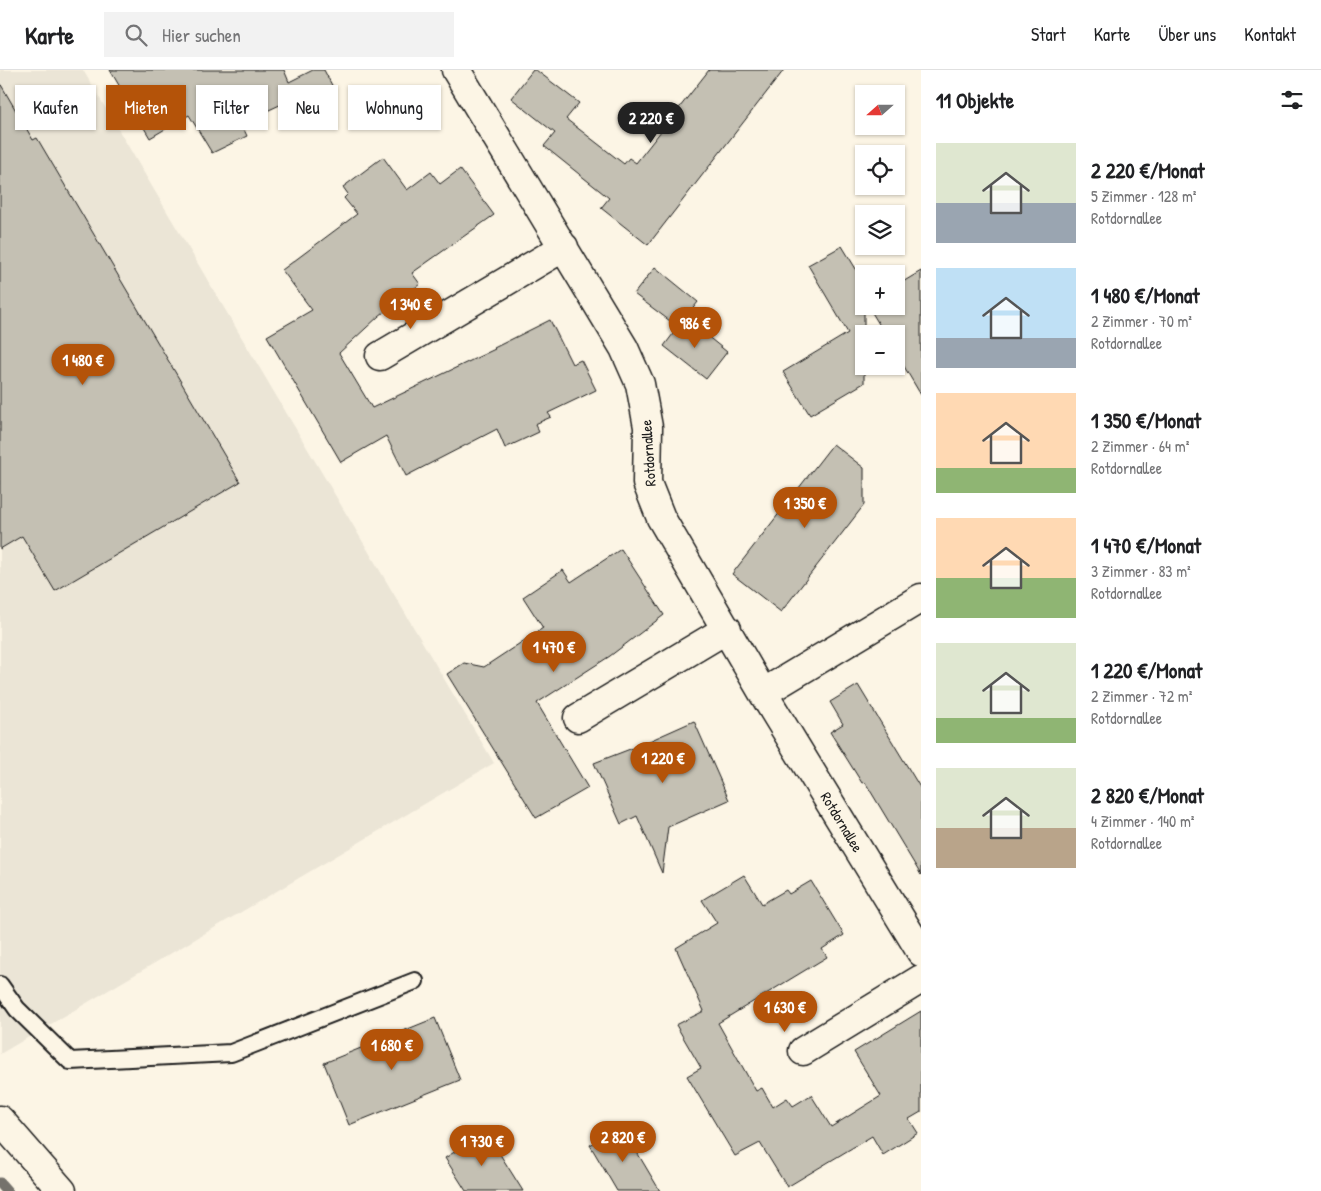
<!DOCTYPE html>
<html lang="de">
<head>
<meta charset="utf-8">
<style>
	body { margin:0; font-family:"Patrick Hand",sans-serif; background:#f2f2f2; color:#202124; height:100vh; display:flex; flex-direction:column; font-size:19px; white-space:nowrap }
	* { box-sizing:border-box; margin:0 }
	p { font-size:16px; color:#757577 }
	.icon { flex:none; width:28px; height:28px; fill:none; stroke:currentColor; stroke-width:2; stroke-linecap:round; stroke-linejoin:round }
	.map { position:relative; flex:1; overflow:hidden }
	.details { display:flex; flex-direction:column; background:#fff; width:400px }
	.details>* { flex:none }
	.banner { position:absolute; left:15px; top:15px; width:475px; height:45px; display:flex; gap:10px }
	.needle { width:32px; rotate:249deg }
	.fabs { position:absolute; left:855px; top:15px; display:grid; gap:10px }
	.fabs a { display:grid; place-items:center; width:50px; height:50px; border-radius:0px; background:#fff; box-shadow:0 1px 4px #0004; font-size:25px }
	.price { position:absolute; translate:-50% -42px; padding:0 11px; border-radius:18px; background:#b45309; color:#fff; font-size:16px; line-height:32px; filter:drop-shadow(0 1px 2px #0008) }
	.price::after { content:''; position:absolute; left:50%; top:30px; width:15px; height:11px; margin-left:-8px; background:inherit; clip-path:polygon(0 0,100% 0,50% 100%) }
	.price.current { background:#222; color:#fff }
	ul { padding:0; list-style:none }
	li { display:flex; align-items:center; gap:15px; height:125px; padding:0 15px }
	li span { display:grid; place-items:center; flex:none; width:140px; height:100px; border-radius:0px; color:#555 }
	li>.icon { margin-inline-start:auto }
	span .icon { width:60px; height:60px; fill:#fffc; stroke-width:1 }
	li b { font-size:21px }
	h2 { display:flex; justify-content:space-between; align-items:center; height:60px; padding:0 15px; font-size:21px }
	.chip { padding:0 18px; border-radius:0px; background:#fff; box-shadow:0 1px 4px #0004; font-size:18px; line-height:45px }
	.chip.current { background:#b45309; color:#fff }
	header { display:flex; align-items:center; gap:30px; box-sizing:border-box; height:70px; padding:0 25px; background:#fff; border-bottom:1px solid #e0e0e0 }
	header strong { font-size:24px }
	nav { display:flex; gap:28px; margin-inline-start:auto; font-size:18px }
	.search { width:350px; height:45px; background:#f2f2f2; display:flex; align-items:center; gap:12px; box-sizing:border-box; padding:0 18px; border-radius:0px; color:#757577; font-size:19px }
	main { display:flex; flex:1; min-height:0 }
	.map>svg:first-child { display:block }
</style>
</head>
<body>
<header>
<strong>Karte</strong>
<div class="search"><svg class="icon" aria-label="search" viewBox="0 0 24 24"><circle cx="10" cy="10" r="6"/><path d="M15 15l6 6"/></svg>Hier suchen</div>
<nav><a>Start</a><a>Karte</a><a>Über uns</a><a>Kontakt</a></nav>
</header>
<main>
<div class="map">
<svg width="921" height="1121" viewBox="0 0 921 1121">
	<rect width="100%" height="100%" fill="#fcf5e5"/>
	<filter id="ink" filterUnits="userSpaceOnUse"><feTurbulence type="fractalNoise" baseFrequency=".02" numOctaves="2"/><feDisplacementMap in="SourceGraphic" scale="10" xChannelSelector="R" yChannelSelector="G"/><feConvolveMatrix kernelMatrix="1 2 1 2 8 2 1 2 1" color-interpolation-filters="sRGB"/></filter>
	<g filter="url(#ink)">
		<!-- built -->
		<path fill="#ebe5d6" d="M0,0h83l411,693 -494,291z"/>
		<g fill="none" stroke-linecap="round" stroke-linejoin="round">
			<!-- stream -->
			<path stroke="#75726c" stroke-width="11" d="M0,1113l7,8"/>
		</g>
		<!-- building -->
		<path fill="#c4c0b3" stroke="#1c1c1c" d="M110,0h174l5,12 24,-12h11l12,23 -33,16 -9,-18 3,6 -56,26 6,13 -35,17 -23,-38 -39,23z
			M533,0h3l43,33 -13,16 58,45 5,-6 7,5 73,-93h75l-136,175 -47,-37 8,-10 -65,-52 11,-13 -44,-35z
			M0,13l33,57 4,-2 203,344 -185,109 -33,-55 -22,13z
			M383,87l24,33 24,-18 9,12 20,-15 34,46 -82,58 8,11 -41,32 -40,37 33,55 123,-59 -1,-1 56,-28 22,44 9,-4 15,30 -48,23 3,4 -16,7 4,8 -34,16 -8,-19 -91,47 -20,-40 -45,26 -74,-126 45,-26 -30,-40 75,-56 -13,-16 4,-4 -5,-7z
			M842,176l22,36v101l-54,32 -27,-43 65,-39 -40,-68z
			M655,197l43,35 -20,25 -44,-33z
			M921,201v124l-25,-42v-19h-11l-17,-28h28v-20z
			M685,248l42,34 -21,27 -42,-33z
			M833,374l31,24v37l-83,107 -49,-38z
			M621,479l43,66 -54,41 -73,47 51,85 -52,30 -89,-144 17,-11 20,4 59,-39 -20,-31 40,-27 8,12z
			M858,615l63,104v86l-56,-93 -3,1 -32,-51 13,-8 -13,-22z
			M694,651l35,79 -61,27 -6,46 -25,-57 -16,8 -27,-61 44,-17z
			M744,805l18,29 24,-14 3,4 22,-13 33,54 -22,14 5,8 -109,66 38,68 6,-3 11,19 14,-9 6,8 18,-11 20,32 50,-31 -27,-44 67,-41v101l-12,7 9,14 -35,22 -11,-19 -85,51 -27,-44 -25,13 -48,-80 14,-8 -25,-43 28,-14 -28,-63 41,-25 -15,-23z
			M435,948l25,62 -111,45 -25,-62z
			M622,1057l38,64h-43l-27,-46z
			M486,1062l37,59h-57l-21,-33z"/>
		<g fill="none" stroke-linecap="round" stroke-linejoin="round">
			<!-- lane casing -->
			<g stroke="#1c1c1c" stroke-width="20">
				<path id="lane" d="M0,915l17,24 53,52 161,-8 184,-72"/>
			</g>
			<!-- street casing -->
			<g stroke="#1c1c1c" stroke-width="31">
				<path id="street" d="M456,0l168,278 16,36 8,43 -1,56 14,35 102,175 158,259
					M380,286l184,-109
					M763,623l158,-95
					M578,648l149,-89
					M803,981l118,-72"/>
			</g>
			<!-- secondary casing -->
			<g stroke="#1c1c1c" stroke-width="31">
				<path id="secondary" d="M0,1050l62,71"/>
			</g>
			<!-- lane -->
			<use href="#lane" stroke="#fcf5e5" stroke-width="16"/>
			<!-- street -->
			<use href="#street" stroke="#fcf5e5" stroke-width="28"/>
			<!-- secondary -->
			<use href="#secondary" stroke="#fcf5e5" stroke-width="28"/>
		</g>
	</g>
	<g text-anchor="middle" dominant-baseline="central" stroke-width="5" stroke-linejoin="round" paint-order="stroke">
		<!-- street labels -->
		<g font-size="15" fill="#1c1c1c" stroke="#fcf5e5">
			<text transform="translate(648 383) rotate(-94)">Rotdornallee</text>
			<text transform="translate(842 752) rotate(59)">Rotdornallee</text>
		</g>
	</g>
</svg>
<div class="fabs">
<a><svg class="needle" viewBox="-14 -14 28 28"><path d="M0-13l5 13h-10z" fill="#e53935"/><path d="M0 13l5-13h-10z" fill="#757577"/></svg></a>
<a><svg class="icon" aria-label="locate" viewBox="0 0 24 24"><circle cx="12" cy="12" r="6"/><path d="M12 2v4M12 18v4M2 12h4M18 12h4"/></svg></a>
<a><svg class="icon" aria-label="layers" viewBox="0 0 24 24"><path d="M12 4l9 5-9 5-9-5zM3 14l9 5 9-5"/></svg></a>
<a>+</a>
<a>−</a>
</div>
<b class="price current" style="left:651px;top:74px">2 220 €</b>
<b class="price" style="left:411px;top:260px">1 340 €</b>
<b class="price" style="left:695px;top:279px">986 €</b>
<b class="price" style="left:83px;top:316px">1 480 €</b>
<b class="price" style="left:805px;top:459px">1 350 €</b>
<b class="price" style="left:554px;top:603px">1 470 €</b>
<b class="price" style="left:663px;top:714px">1 220 €</b>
<b class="price" style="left:785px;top:963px">1 630 €</b>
<b class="price" style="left:392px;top:1001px">1 680 €</b>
<b class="price" style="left:623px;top:1093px">2 820 €</b>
<b class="price" style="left:482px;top:1097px">1 730 €</b>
<div class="banner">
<a class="chip">Kaufen</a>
<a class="chip current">Mieten</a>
<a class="chip">Filter</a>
<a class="chip">Neu</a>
<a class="chip">Wohnung</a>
</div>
</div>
<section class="details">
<h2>11 Objekte<svg class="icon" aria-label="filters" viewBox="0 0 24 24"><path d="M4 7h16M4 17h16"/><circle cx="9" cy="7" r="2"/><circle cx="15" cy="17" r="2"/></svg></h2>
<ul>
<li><span style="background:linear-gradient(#dfe7d0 60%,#9aa5b1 0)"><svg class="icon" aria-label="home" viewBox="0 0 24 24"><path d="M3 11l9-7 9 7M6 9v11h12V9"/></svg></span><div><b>2 220 €/Monat</b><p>5 Zimmer · 128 m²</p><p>Rotdornallee</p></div></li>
<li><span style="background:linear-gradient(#bfe0f5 70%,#9aa5b1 0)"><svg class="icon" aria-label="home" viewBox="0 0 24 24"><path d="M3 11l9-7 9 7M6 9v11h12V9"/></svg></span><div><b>1 480 €/Monat</b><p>2 Zimmer · 70 m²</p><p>Rotdornallee</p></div></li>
<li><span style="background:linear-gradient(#ffd9b3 75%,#8fb573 0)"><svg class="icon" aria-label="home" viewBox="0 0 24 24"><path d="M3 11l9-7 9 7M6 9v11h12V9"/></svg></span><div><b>1 350 €/Monat</b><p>2 Zimmer · 64 m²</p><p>Rotdornallee</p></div></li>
<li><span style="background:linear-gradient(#ffd9b3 60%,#8fb573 0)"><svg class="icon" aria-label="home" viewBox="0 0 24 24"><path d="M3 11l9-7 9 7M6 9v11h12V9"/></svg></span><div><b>1 470 €/Monat</b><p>3 Zimmer · 83 m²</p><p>Rotdornallee</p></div></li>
<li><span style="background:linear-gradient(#dfe7d0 75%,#8fb573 0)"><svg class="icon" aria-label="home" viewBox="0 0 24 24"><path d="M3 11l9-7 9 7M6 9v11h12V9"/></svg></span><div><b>1 220 €/Monat</b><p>2 Zimmer · 72 m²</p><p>Rotdornallee</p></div></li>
<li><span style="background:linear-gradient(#dfe7d0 60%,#b9a48a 0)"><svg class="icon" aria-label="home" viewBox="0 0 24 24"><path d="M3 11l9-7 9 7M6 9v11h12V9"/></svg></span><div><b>2 820 €/Monat</b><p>4 Zimmer · 140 m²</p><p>Rotdornallee</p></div></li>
</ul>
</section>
</main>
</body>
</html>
